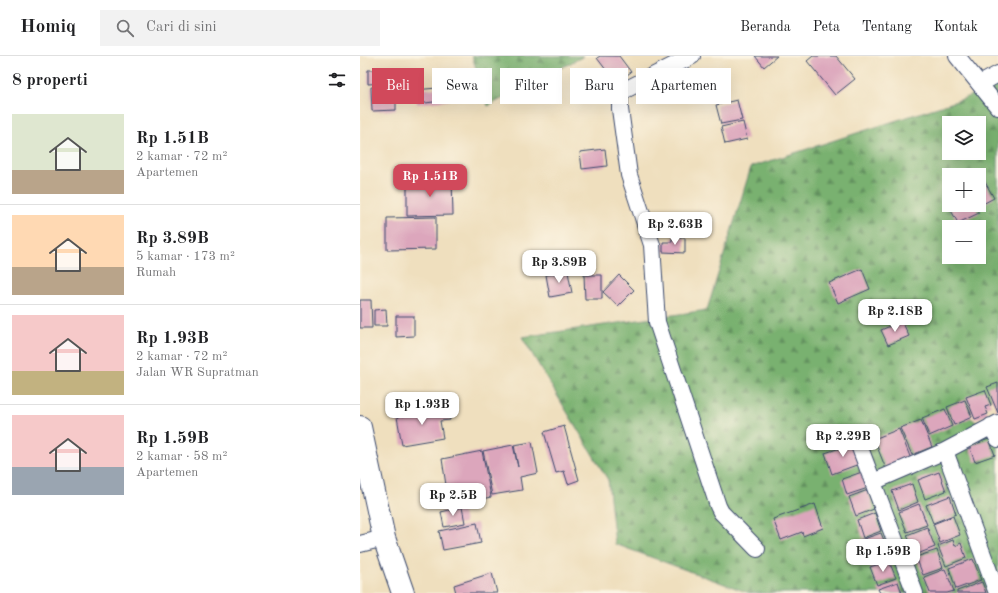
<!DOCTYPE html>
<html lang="id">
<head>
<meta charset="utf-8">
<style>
	body { margin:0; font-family:"Old Standard TT",serif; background:#f2f2f2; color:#202124; height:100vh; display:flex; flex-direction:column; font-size:15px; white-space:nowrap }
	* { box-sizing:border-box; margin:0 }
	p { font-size:13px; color:#757577 }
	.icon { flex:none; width:22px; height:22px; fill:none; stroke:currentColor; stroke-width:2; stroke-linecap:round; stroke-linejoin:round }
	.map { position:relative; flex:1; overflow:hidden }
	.panel { display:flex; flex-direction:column; background:#fff; width:360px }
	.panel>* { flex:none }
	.banner { position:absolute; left:12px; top:12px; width:380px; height:36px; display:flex; gap:8px }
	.buttons { position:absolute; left:582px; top:60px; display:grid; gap:8px }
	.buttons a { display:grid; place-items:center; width:44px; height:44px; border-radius:0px; background:#fff; box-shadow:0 4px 16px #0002; font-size:20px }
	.price { position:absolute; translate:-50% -34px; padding:0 9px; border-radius:8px; background:#fff; color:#222; font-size:13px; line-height:26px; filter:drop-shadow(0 1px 2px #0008) }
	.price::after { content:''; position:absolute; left:50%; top:24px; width:12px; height:9px; margin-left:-6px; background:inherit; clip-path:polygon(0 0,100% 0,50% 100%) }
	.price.on { background:#d1495b; color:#fff }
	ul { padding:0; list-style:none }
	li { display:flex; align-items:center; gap:12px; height:100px; padding:0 12px }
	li+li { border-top:1px solid #e0e0e0 }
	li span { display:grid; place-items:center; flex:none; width:112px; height:80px; border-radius:0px; color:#555 }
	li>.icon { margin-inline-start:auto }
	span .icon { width:48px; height:48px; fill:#fffc; stroke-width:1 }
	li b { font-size:17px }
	h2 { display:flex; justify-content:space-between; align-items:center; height:48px; padding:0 12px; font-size:17px }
	.pill { padding:0 14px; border-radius:0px; background:#fff; box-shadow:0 4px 16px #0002; font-size:14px; line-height:36px }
	.pill.on { background:#d1495b; color:#fff }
	header { display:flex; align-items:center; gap:24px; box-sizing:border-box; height:56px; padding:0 20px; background:#fff; border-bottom:1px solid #e0e0e0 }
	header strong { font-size:19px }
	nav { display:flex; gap:22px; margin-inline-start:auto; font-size:14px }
	.search { width:280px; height:36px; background:#f2f2f2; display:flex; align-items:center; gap:10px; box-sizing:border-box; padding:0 14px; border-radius:0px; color:#757577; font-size:15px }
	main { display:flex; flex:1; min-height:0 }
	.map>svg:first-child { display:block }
</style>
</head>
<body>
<header>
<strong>Homiq</strong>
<div class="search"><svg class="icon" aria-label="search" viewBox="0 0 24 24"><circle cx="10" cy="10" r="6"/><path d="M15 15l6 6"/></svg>Cari di sini</div>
<nav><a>Beranda</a><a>Peta</a><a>Tentang</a><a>Kontak</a></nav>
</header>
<main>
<section class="panel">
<h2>8 properti<svg class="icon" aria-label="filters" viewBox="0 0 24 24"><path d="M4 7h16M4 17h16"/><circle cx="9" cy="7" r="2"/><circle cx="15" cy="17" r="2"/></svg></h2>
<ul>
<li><span style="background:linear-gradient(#dfe7d0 70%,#b9a48a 0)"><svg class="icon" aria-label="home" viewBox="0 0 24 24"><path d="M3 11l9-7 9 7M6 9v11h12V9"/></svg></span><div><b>Rp 1.51B</b><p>2 kamar · 72 m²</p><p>Apartemen</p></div></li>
<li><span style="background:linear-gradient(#ffd9b3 65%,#b9a48a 0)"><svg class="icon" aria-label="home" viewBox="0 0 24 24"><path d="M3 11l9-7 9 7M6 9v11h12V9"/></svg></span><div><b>Rp 3.89B</b><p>5 kamar · 173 m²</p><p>Rumah</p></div></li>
<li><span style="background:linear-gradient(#f6c9c9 70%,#c2b280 0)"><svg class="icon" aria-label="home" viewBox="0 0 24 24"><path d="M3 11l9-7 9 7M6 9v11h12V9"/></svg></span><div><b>Rp 1.93B</b><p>2 kamar · 72 m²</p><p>Jalan WR Supratman</p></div></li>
<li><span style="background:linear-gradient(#f6c9c9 65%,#9aa5b1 0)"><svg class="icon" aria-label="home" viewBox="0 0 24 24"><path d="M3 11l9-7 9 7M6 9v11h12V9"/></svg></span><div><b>Rp 1.59B</b><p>2 kamar · 58 m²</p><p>Apartemen</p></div></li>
</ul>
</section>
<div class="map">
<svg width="638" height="537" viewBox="0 0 638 537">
	<defs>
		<pattern id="forest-firs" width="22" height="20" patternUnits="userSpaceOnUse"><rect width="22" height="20" fill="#79b16f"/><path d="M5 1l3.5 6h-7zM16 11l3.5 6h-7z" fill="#62905e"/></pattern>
	</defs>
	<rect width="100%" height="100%" fill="#fcf5e5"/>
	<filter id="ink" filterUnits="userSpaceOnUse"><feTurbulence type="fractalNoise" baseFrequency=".025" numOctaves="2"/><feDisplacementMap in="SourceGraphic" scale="8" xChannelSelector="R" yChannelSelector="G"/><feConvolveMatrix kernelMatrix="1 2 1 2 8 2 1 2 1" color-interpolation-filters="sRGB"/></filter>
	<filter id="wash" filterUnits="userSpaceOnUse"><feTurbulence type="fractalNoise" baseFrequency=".012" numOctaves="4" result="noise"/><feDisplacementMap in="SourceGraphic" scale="16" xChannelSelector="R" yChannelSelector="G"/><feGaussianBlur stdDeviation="0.9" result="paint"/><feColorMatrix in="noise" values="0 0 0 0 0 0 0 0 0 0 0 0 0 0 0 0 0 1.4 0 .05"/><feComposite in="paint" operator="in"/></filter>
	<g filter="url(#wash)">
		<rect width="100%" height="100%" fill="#efdfbe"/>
		<!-- forest -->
		<path fill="url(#forest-firs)" stroke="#4a7066" fill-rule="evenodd" d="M112,0h112l-96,50z
			M638,26v312l-31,21 31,24v154h-249l-134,-49 -7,-64 -86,-143 185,-27 44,-143 212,-68zM589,67h30v30h-30zM589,119h30v30h-30zM589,171h30v30h-30z"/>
		<g id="blocks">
			<!-- building -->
			<path fill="#dca6bc" d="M240,0h19l12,16 -15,11 -19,-25z
				M395,0h22l-13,11z
				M453,0h23l19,23 -20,16 -28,-34z
				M8,14h18l1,13 -19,1z
				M11,31h12v6l13,-1v18l-24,1z
				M88,31l2,13 -33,4 -2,-14z
				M377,44l5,20 -21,4 -5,-19z
				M383,66l4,17 -22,5 -4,-17z
				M245,93l2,17 -25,3 -2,-17z
				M621,119l13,23 -17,9 -1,-2h3v-29z
				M92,123l1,36 -46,1v-36z
				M589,139v10h25l5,8 -21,10 -14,-25z
				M76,161v32l-49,1v-32z
				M312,182h13v15l-22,-1v-10h9z
				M502,213l8,20 -32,14 -9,-20z
				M208,216l4,21 -22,4 -4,-22z
				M224,219h18v24h-17z
				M259,219l15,15 -16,16 -15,-14z
				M0,244h11l1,28h-12z
				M26,253l1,17h-13v-16z
				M36,260h18v20l-18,1z
				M542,265l7,15 -21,9 -7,-15z
				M638,327v30l-11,-26z
				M625,334l6,15 -6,2 3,7 -13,5 -9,-22z
				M605,344l7,17 -18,8 -7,-18z
				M88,352l2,12 -10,1 3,17 -41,7 -5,-28z
				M585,353l7,17 -23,10 -7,-18z
				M561,364l11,27 -20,8 -12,-27z
				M204,370l15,54 -11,4 -4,-13 -8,2 -12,-41z
				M539,373l12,30 -25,10 -12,-30z
				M629,383l6,16 -20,7 -6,-16z
				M172,386l6,31 -18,4 2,13 -30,5 -9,-44 30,-6 5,22 -4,-22z
				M495,387l7,20 -30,11 -7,-21z
				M122,395l9,46 -42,9 -1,-5 -14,3 -4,-16 16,-3 -4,-26z
				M502,416l6,16 -21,7 -5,-16z
				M579,416l7,19 -21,8 -7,-19z
				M552,428l6,18 -19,8 -7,-19z
				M508,434l6,19 -18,7 -7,-19z
				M590,440l6,18 -23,9 -7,-18z
				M455,448l8,24 -20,8 -1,-4 -21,8 -8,-21z
				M559,448l8,21 -20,7 -8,-20z
				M102,451l3,16 -21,4 -3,-15z
				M515,457l6,18 -18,7 -6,-18z
				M593,460l7,19 -20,8 -7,-19z
				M117,467l4,20 -38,7 -4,-19z
				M567,471l8,20 -20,8 -8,-20z
				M521,477l8,20 -24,9 -7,-21z
				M593,484l2,6 6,-3 5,15 -20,8 -8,-20z
				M577,494l6,18 -20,7 -7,-18z
				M613,503l8,21 -25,9 -7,-21z
				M529,505l7,17 -19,7 -7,-18z
				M585,513l9,22 -7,2h-17l-6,-16z
				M132,517l5,20h-41l-2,-8z
				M538,526l4,11h-22l-2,-4z
				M622,526l4,11h-29v-2z"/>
		</g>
	</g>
	<g filter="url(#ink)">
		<use href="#blocks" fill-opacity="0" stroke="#3b496c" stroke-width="1"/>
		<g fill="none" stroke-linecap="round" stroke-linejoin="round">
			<!-- minor casing -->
			<g stroke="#3b496c" stroke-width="18">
				<path id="minor" d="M332,0l-67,34 -5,6v13l9,66 23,70 5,77 61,184 3,6 36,37
					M597,0l41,51
					M620,28l18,-10
					M631,370l7,13
					M497,384l58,153
					M585,395l52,142
					M513,426l72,-31 53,-28
					M0,488l24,-6"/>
			</g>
			<!-- highway casing -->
			<g stroke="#3b496c" stroke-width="24">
				<path id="highway" d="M0,371l24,111 19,55"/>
			</g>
			<!-- minor -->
			<use href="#minor" stroke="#fff" stroke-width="16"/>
			<!-- highway -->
			<use href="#highway" stroke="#fff" stroke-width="22"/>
		</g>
	</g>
</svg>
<div class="buttons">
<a><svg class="icon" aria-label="layers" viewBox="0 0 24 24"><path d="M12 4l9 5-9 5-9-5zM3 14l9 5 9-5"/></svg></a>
<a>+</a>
<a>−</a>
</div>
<b class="price on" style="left:70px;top:142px">Rp 1.51B</b>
<b class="price" style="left:315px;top:190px">Rp 2.63B</b>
<b class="price" style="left:199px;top:228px">Rp 3.89B</b>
<b class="price" style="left:535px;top:277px">Rp 2.18B</b>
<b class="price" style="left:62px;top:370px">Rp 1.93B</b>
<b class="price" style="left:483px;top:402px">Rp 2.29B</b>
<b class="price" style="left:93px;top:461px">Rp 2.5B</b>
<b class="price" style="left:523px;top:517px">Rp 1.59B</b>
<div class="banner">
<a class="pill on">Beli</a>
<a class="pill">Sewa</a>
<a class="pill">Filter</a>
<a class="pill">Baru</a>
<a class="pill">Apartemen</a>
</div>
</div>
</main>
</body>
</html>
